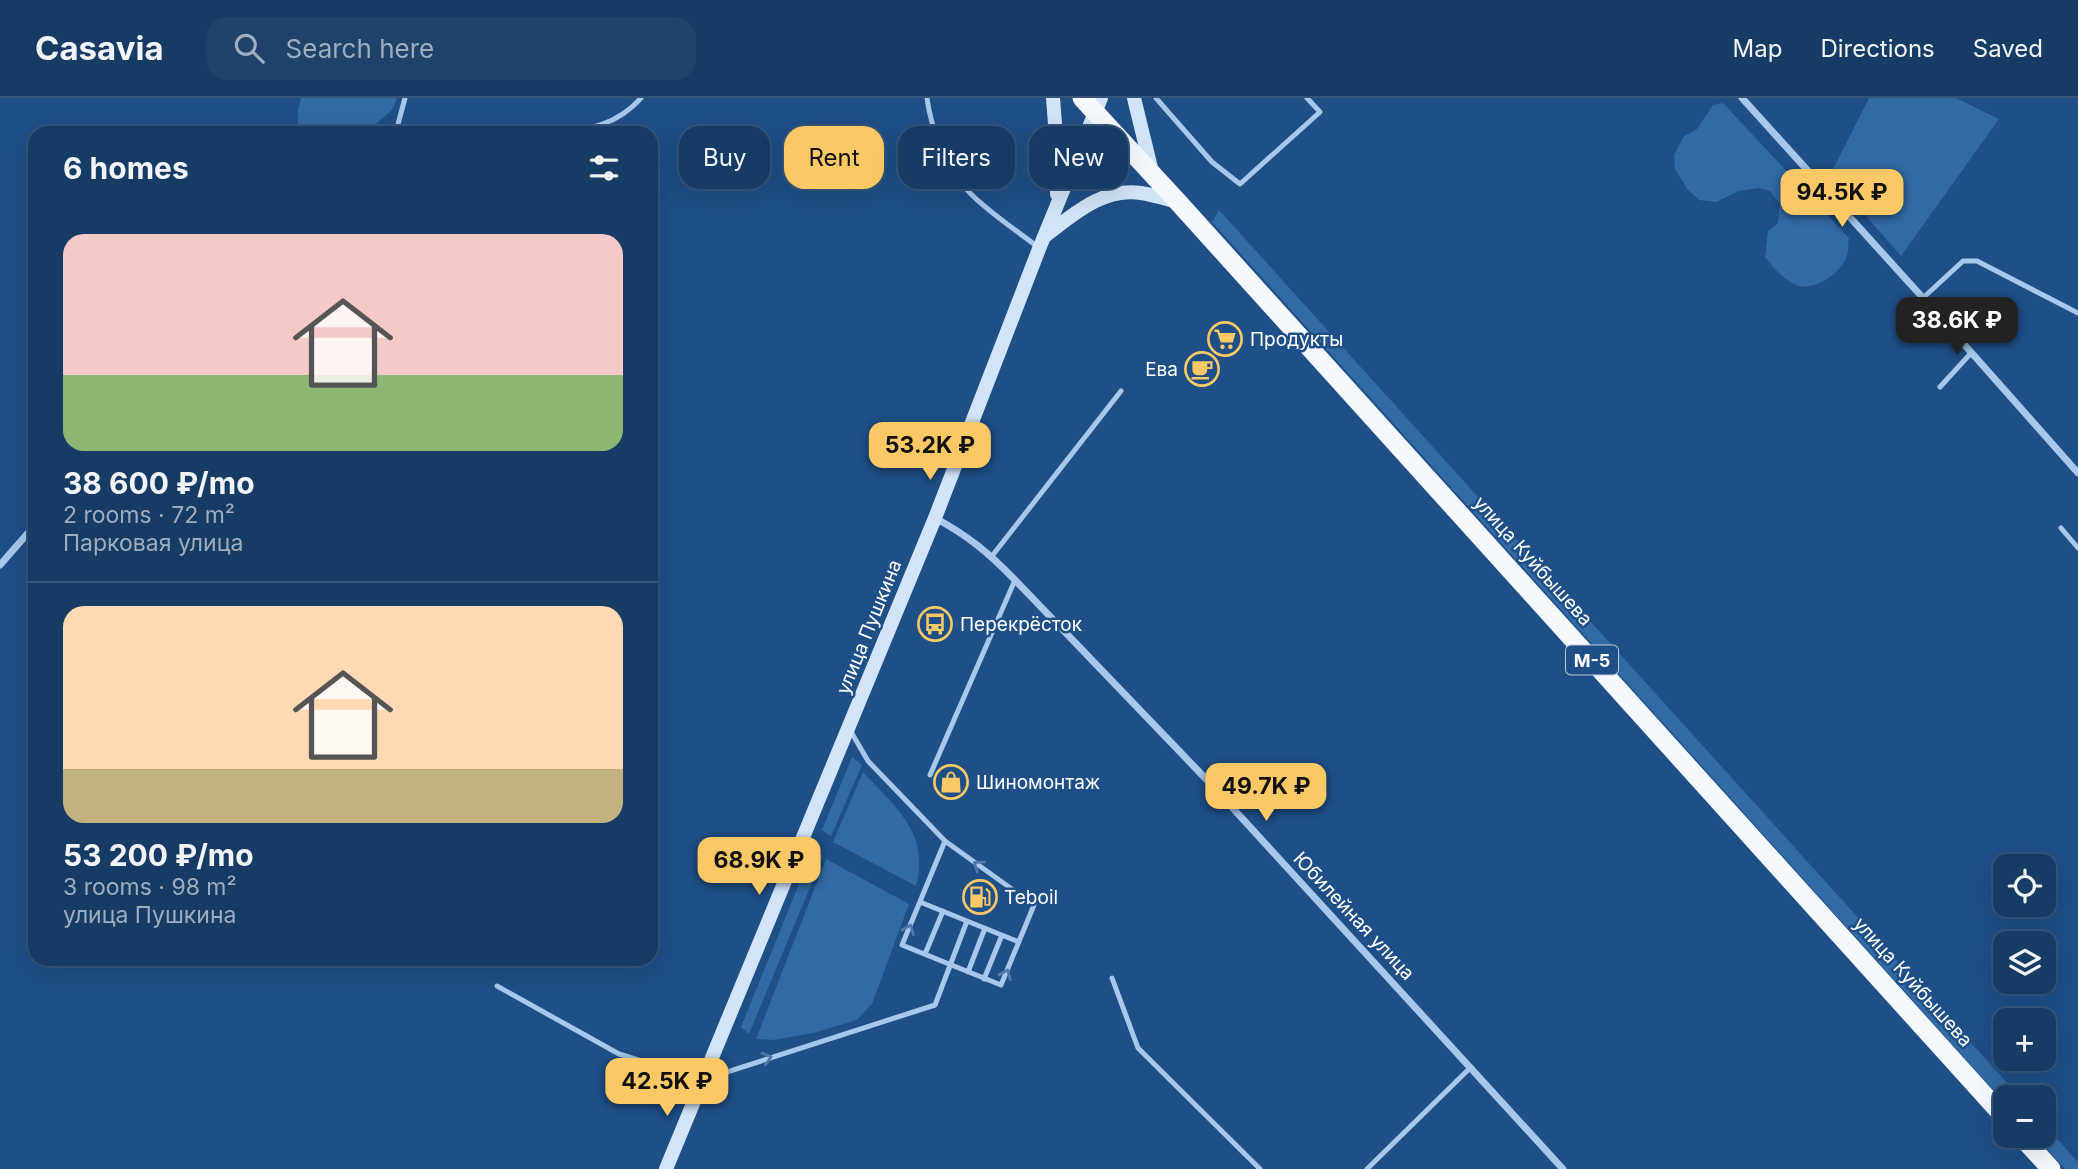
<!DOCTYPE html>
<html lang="en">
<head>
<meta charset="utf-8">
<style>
	body { margin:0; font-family:Inter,sans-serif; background:#1f426b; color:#f1f3f6; height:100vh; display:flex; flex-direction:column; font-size:26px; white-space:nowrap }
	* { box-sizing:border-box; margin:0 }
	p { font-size:23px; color:#9eadbf }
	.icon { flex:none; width:38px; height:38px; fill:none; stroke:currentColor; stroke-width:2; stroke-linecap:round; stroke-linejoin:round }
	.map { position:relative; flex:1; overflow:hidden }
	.panel { position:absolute; left:28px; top:28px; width:630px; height:840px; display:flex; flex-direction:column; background:#163b65; border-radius:21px; box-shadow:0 7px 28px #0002,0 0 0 2px #355579 }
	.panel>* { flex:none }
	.top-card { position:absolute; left:679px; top:28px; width:665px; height:63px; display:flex; gap:14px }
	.controls { position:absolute; left:1993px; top:756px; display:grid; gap:14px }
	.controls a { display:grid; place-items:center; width:63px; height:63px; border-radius:14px; background:#163b65; box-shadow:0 7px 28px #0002,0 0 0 2px #355579; font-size:35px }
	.price { position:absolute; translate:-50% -60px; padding:0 16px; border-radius:14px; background:#fac965; color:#111; font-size:23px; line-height:46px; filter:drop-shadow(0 2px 4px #0008) }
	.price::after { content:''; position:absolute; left:50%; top:42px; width:21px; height:16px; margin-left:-10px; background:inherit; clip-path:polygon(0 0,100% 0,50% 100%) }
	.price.on { background:#222; color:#fff }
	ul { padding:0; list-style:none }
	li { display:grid; align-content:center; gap:14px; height:371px; padding:0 35px }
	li+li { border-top:2px solid #355579 }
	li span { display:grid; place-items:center; height:217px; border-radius:21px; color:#555 }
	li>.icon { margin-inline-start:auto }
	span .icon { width:126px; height:126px; fill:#fffc; stroke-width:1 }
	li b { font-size:30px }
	h2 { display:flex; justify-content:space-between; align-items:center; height:84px; padding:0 35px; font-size:30px }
	.tag { padding:0 24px; border-radius:21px; background:#163b65; box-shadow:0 7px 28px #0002,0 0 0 2px #355579; font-size:24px; line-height:63px }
	.tag.on { background:#fac965; color:#111 }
	header { display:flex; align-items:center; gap:42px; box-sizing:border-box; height:98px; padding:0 35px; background:#163b65; border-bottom:2px solid #355579 }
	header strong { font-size:33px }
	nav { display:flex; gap:38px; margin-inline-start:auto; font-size:24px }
	.search { width:490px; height:63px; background:#1f426b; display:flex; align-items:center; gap:18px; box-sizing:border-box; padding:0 24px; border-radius:21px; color:#9eadbf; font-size:26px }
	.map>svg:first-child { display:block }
</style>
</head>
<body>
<header>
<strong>Casavia</strong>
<div class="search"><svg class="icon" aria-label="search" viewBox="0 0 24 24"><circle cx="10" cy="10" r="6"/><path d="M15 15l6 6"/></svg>Search here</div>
<nav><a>Map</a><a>Directions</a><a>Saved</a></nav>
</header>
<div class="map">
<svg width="2078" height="1071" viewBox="0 0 2078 1071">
	<rect width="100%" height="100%" fill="#1e4f87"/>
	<!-- green -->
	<path fill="#316aa4" d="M301,0h96l-5,12 -25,22 -69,1v-24z
		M1869,0h87l43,21 -98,137 -71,-81z
		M1723,5l126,135c-1,5 0,12 -2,17 -5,18 -35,39 -53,29 -12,-6 -21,-17 -29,-27l3,-26 10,-8 2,-19 -10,-13 -11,-3 -20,3 -23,11 -17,-2 -11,-10 -13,-21 -1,-14 10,-19 13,-7 16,-24z
		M1219,112l801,887h-14l-1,6 -793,-881z
		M852,659l10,8 -31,71 -9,-6z
		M863,674c33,36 67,61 53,114l-83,-44z
		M812,754h5l6,4 -74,178 -8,-7z
		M826,761l83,45 -37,100 -15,16 -44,13 -39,7 -18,-1z
		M2044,1026l34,38v7h-13l-30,-33h9z"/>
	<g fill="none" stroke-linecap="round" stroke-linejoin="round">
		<!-- service -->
		<path stroke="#a7c8eb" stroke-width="5" d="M927,0c4,31 20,72 42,94 18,19 48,39 69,55
			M1156,0l56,64 28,22 80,-72 -13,-14
			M398,35l-1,-5 8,-30
			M557,35c33,-4 60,-8 84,-35
			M1923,200l40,-37h14l101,52
			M1940,289l31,-34
			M2061,430l17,20
			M992,458l129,-165
			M850,632l18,31 77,80 89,64 -33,80 -99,-40 43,-104
			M930,677l85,-195
			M920,804l99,40
			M925,856l18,-43
			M968,874l17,-44
			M1112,880l26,70 122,121
			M984,881l18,-44
			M497,888l122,68 83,26 233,-75 32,-84
			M1367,1071l104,-102"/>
		<!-- minor -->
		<path stroke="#a7c8eb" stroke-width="7" d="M1742,0l181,200 155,175
			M393,35l4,-5
			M935,420c32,17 54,35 80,62l192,200 356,389
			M0,467l35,-40"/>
		<!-- secondary -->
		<path stroke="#d2e4f8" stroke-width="14" d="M1053,0l5,65 -1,31
			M1134,0l18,74
			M1045,138c28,-21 58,-49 96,-43 13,2 25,6 37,9
			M666,1071l269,-651 104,-269 62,-151"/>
		<!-- trunk -->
		<path stroke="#f5f9fe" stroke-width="19" d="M1082,0l96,104 828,917
			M2021,1038l30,33"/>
	</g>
	<!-- one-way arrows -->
	<defs><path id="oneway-chevron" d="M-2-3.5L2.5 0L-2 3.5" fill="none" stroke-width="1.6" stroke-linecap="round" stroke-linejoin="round" transform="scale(1.75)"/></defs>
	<g stroke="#4e79aa">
		<use href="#oneway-chevron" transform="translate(978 767) rotate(-144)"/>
		<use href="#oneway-chevron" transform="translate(909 831) rotate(-68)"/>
		<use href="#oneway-chevron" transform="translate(1006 876) rotate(-67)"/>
		<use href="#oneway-chevron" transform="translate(767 960) rotate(-17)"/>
	</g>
	<!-- icons -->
	<defs>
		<g id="supermarket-ring" transform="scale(1.75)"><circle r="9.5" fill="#1e4f87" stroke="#fac965" stroke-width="1.5"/><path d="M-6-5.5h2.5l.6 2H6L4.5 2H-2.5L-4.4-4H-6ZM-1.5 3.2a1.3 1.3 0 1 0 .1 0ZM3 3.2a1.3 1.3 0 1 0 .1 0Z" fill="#fac965"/></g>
		<g id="cafe-ring" transform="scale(1.75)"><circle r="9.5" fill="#1e4f87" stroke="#fac965" stroke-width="1.5"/><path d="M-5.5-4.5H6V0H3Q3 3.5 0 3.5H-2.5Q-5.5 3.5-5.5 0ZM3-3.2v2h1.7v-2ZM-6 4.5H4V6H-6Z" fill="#fac965"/></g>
		<g id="bus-ring" transform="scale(1.75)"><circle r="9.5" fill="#1e4f87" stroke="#fac965" stroke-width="1.5"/><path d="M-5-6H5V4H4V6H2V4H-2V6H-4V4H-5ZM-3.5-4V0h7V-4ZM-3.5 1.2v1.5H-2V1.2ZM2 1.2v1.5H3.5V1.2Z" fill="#fac965"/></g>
		<g id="shop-ring" transform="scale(1.75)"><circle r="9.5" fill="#1e4f87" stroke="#fac965" stroke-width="1.5"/><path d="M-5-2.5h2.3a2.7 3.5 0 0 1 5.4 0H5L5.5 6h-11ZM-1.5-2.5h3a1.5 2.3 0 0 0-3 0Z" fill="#fac965"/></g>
		<g id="fuel-ring" transform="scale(1.75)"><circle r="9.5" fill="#1e4f87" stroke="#fac965" stroke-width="1.5"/><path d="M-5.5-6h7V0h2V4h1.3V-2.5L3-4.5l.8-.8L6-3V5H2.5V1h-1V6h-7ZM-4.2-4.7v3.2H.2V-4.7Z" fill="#fac965"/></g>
	</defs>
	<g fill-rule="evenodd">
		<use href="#supermarket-ring" x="1225" y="241"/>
		<use href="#cafe-ring" x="1202" y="271"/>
		<use href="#bus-ring" x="935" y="526"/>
		<use href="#shop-ring" x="951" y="684"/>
		<use href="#fuel-ring" x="980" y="799"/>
	</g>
	<g text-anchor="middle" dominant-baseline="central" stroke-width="5" stroke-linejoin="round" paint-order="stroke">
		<!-- shield labels -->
		<rect fill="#1e4f87" stroke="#bccadb" stroke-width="2" x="1566" y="547.5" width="52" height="29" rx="5"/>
		<g font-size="18" font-weight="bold" fill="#fff">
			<text x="1592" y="562">М-5</text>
		</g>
		<!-- poi labels -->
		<g font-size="19" fill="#fff" stroke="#1e4f87" text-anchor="start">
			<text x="1250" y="241">Продукты</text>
			<text x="1178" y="271" text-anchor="end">Ева</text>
			<text x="960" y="526">Перекрёсток</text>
			<text x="976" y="684">Шиномонтаж</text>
			<text x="1004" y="799">Teboil</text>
		</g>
		<!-- street labels -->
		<g font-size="19" fill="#fff" stroke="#1e4f87">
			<text transform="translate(1533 463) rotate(48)">улица Куйбышева</text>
			<text transform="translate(869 529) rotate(-68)">улица Пушкина</text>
			<text transform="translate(1354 818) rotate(47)">Юбилейная улица</text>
			<text transform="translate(1913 884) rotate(48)">улица Куйбышева</text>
		</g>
	</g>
</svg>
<div class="controls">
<a><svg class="icon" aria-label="locate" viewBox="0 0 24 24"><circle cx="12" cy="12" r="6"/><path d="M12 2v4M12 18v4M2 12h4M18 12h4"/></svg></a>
<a><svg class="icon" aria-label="layers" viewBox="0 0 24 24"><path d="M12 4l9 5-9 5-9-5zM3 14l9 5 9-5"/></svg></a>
<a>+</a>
<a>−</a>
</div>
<b class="price" style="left:1842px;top:131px">94.5K ₽</b>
<b class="price on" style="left:1957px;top:259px">38.6K ₽</b>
<b class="price" style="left:930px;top:384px">53.2K ₽</b>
<b class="price" style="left:1266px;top:725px">49.7K ₽</b>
<b class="price" style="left:759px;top:799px">68.9K ₽</b>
<b class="price" style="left:667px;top:1020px">42.5K ₽</b>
<div class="top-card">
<a class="tag">Buy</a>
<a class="tag on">Rent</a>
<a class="tag">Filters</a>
<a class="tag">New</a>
</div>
<section class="panel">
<h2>6 homes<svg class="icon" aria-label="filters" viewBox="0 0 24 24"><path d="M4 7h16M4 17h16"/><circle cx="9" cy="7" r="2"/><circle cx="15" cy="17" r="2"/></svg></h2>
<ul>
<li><span style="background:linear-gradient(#f6c9c9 65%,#8fb573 0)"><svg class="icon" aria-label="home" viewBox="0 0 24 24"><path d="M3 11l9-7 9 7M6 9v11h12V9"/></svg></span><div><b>38 600 ₽/mo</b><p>2 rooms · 72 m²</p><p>Парковая улица</p></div></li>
<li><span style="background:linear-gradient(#ffd9b3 75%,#c2b280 0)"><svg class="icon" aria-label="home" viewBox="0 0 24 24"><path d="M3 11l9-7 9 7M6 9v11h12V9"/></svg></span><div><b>53 200 ₽/mo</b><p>3 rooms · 98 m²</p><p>улица Пушкина</p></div></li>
</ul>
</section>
</div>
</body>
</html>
